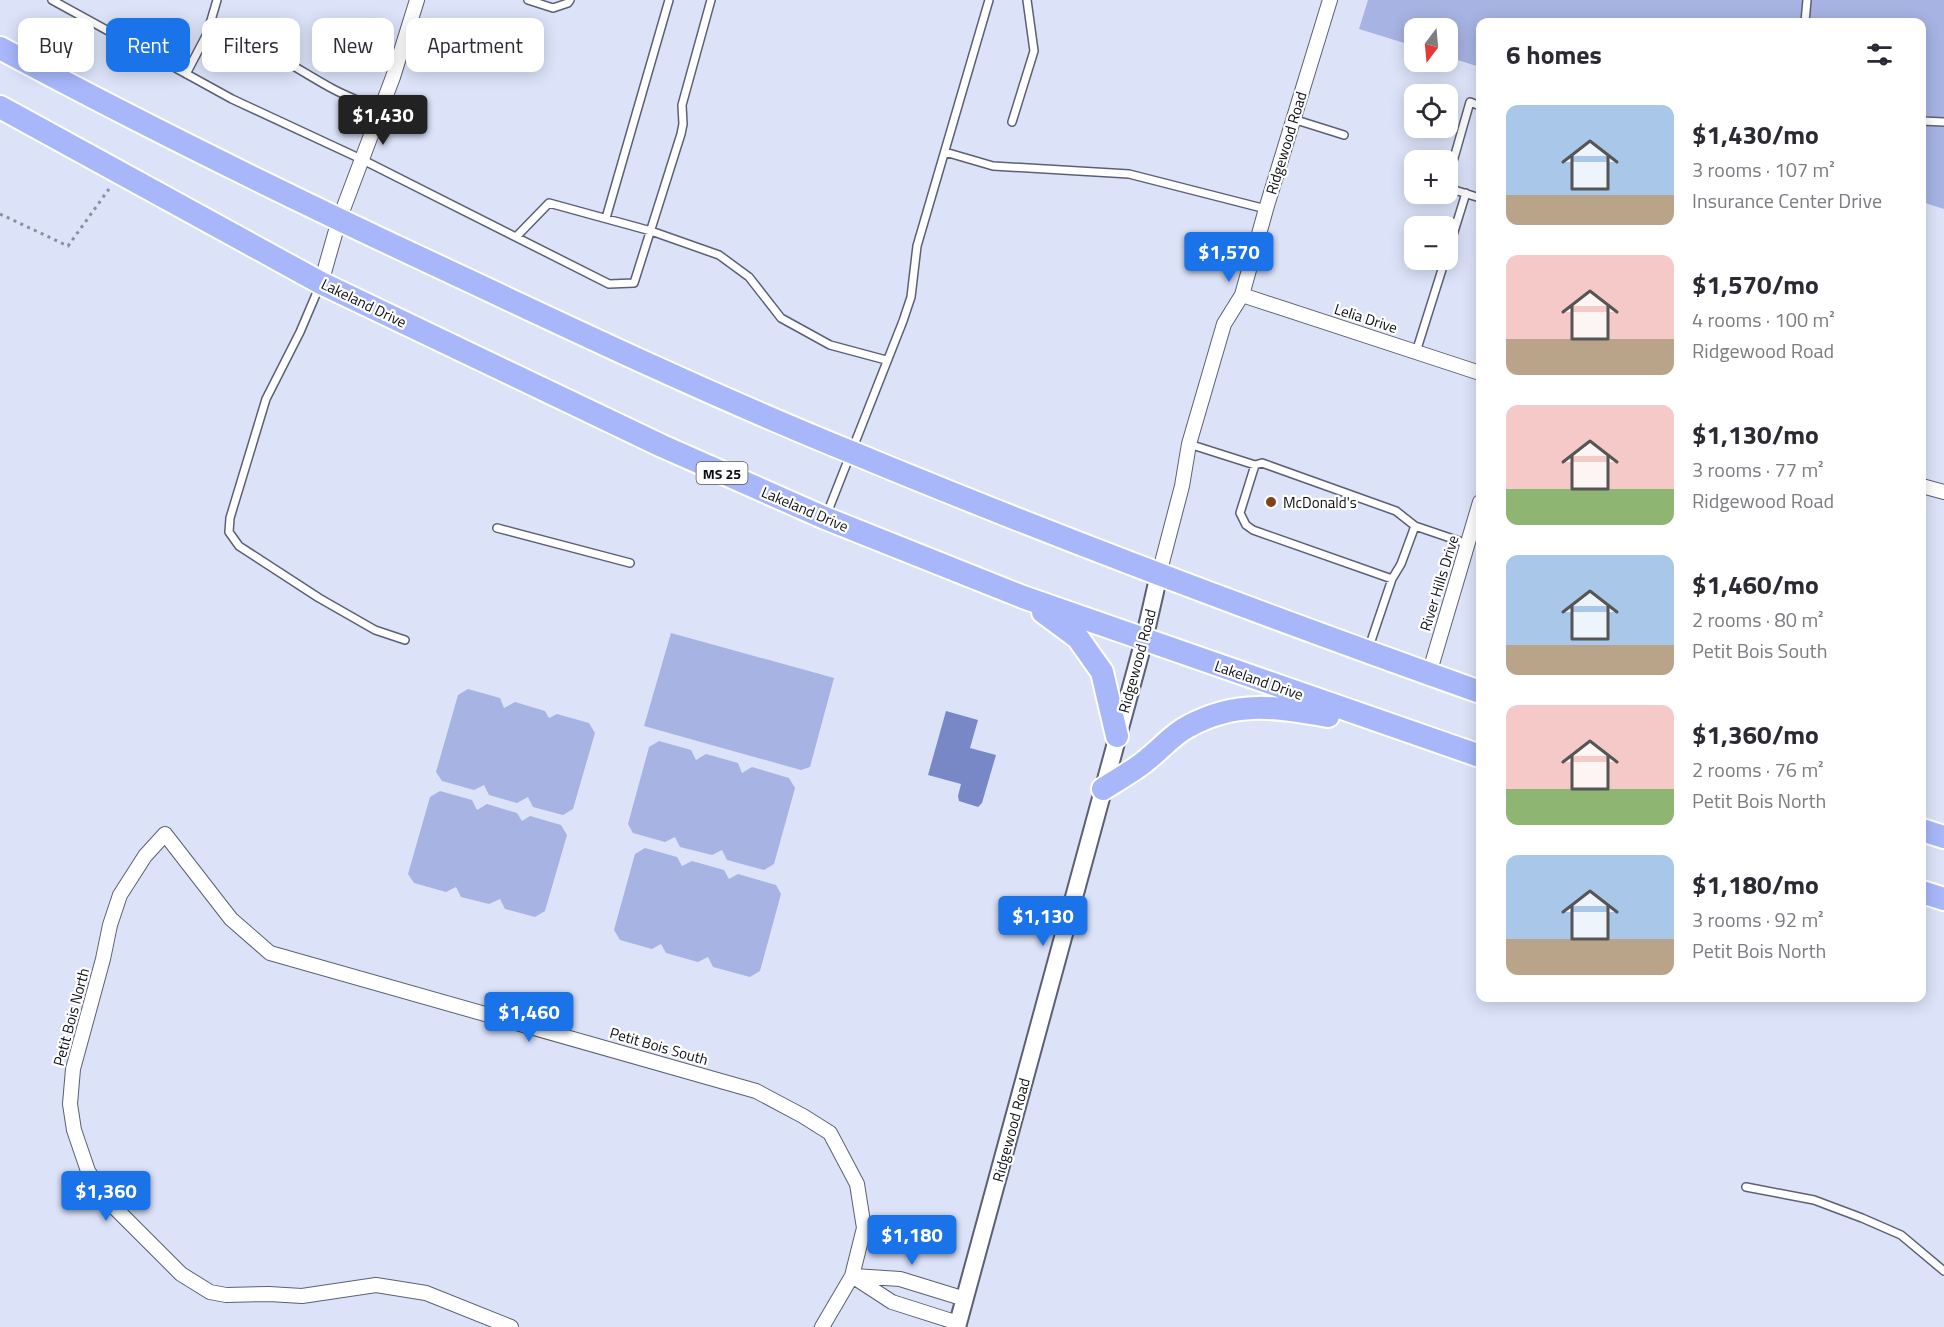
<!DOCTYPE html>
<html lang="en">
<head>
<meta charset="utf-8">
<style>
	body { margin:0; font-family:"Titillium Web",sans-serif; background:#f7f7f7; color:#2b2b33; height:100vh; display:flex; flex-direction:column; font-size:22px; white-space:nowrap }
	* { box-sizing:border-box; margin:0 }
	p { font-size:20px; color:#7c7c81 }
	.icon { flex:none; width:33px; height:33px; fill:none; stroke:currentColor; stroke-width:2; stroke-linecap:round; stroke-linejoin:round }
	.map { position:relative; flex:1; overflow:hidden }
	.panel { position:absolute; left:1476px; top:18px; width:450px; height:984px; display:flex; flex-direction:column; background:#fff; border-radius:12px; box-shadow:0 3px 15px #0003 }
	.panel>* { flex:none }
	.banner { position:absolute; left:18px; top:18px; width:570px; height:54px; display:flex; gap:12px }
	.needle { width:39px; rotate:196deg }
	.buttons { position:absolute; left:1404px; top:18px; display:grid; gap:12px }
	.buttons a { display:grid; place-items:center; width:54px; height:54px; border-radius:12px; background:#fff; box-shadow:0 3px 15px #0003; font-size:30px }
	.price { position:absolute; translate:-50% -51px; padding:0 14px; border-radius:6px; background:#1a73e8; color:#fff; font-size:20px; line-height:39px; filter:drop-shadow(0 2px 3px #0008) }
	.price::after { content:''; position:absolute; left:50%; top:36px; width:18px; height:14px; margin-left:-9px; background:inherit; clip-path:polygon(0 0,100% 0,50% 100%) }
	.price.on { background:#222; color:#fff }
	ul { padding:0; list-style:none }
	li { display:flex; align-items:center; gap:18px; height:150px; padding:0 30px }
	li span { display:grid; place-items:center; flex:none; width:168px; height:120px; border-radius:12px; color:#555 }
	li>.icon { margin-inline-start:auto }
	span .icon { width:72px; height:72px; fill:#fffc; stroke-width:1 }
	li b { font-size:26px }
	h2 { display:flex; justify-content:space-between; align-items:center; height:72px; padding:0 30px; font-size:26px }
	.pill { padding:0 21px; border-radius:12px; background:#fff; box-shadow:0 3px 15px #0003; font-size:21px; line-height:54px }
	.pill.on { background:#1a73e8; color:#fff }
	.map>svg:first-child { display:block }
</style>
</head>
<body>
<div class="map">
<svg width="1944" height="1327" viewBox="0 0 1944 1327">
	<rect width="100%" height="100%" fill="#dce3f9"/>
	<!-- green -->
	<path fill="#a7b3e3" d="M1368,0h576v209l-22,-7v-180h-442v45l-32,-10v-29h-34v18l-55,-17z
		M671,633l163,45 -24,89 -9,3 -157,-44z
		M468,689l32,9 4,10 11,-6 30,9 4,7 8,-4 32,9 6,10 -22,76 -10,6 -30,-8 -5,-10 -11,6 -28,-8 -5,-10 -10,5 -32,-9 -6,-9 22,-77z
		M659,741l32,9 5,10 10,-6 32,9 4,10 10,-6 37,11 6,10 -21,76 -10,6 -37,-10 -5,-10 -10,5 -32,-8 -5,-10 -10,5 -32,-9 -5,-9 21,-77z
		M440,791l32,9 5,10 10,-6 30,9 5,8 8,-5 31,9 6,10 -22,76 -10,6 -30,-8 -5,-10 -11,5 -28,-7 -5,-10 -10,5 -32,-9 -6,-9 22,-77z
		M645,848l32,9 5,9 10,-5 32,9 5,9 9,-5 38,11 5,9 -21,77 -10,6 -37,-10 -5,-10 -10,5 -32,-9 -5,-9 -9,5 -32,-9 -6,-10 21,-76z"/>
	<!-- water -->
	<path fill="#7887c6" d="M946,711l32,9 -8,28 26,7 -14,48 -4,4 -19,-6 -1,-5 3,-12 -33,-9z"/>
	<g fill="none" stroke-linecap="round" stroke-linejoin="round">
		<!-- service casing -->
		<g stroke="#5b6074" stroke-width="10">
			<path id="service" d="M52,0l180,99 129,60 248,125 25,-1 47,-149 2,-10 -1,-19 29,-105
				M528,0l25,8 15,-5 2,-3
				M1805,22l2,-22
				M207,34l10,-34
				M186,74l21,-40c39,-2 92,37 126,55 15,8 32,14 47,21
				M1293,119l51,16
				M1922,121l22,1
				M1012,122l22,-71 -7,-51
				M945,152l48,14 136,8 137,35
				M1448,179l22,-77 10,4
				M1448,188l32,10
				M606,218l63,-218
				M516,237l33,-34 102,28 68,24 30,22 32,41 49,27 56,15
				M1448,251l18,-58
				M320,285l-20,47 -34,67 -36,119 -1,14 10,14 80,52 56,32 30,10
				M1416,352l29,-92
				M1189,444l66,21 7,-2 134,48 19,15 -14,38 -9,15 -139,-49 -7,-5 -6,-12 15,-48
				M826,516l77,-195 8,-24 6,-51 72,-246
				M1415,526l53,18
				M497,528l133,35
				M1369,647l23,-68
				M1746,1187l68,13 48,18 39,17 43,36"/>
		</g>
		<!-- minor casing -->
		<g stroke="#5b6074" stroke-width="16">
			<path id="minor" d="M321,283l18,-63 54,-143 24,-77
				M1242,295l238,78
				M1922,486l22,6
				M1159,574l23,-88 7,-42 35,-120 18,-29 24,-86 64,-209
				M1429,674l51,-172
				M852,1276l40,26 66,21
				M854,1276l46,3 65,20
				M511,1327l-85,-34 -50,-8 -74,11 -33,-2 -43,1 -16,-3 -29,-18 -75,-75 -18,-28 -14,-41 -4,-26 3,-35 30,-110 7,-34 10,-30 25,-39 20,-22 66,85 39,34 486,138 47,25 27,17 27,51 7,44 -12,48 -30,51"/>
		</g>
		<!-- tertiary casing -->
		<g stroke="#5b6074" stroke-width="20">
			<path id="tertiary" d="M957,1327l187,-687 15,-66"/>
		</g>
		<!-- trunk casing -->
		<g stroke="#fff" stroke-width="26">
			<path id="trunk" d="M0,48c145,78 294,151 444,221 134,63 269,127 407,183 207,86 418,165 629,240
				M0,107l321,176 341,163 163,72 198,79 457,159
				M1043,612l35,26 24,34 15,64
				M1103,789c15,-10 33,-19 46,-31 14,-11 24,-24 40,-32 48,-26 88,-19 139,-10
				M1922,830l22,7
				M1922,892l22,7"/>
		</g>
		<!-- path -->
		<path stroke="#8a8f9f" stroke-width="3" stroke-dasharray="3 4.5" stroke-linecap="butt" d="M0,214l68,32 41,-57"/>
		<!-- service -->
		<use href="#service" stroke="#fff" stroke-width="7"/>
		<!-- minor -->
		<use href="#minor" stroke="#fff" stroke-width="14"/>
		<!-- tertiary -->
		<use href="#tertiary" stroke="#fff" stroke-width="16"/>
		<!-- trunk -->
		<use href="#trunk" stroke="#a7b7fa" stroke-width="22"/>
	</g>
	<!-- markers -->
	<circle fill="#854115" stroke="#fff" stroke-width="2" cx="1271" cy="502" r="6"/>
	<g text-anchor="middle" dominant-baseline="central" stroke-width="4.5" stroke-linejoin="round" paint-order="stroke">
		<!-- shield labels -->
		<rect fill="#fff" stroke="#56575c" stroke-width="1.5" x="696.5" y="462" width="51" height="22" rx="4.5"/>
		<g font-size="14" font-weight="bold" fill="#0d0f16">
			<text x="722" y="473">MS 25</text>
		</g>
		<!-- street labels -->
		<g font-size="15" fill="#0d0f16" stroke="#fff">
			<text transform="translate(1286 143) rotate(-73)">Ridgewood Road</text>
			<text transform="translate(364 303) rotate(26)">Lakeland Drive</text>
			<text transform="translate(1366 318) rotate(18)">Lelia Drive</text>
			<text transform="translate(805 509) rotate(23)">Lakeland Drive</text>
			<text transform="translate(1439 583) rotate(-73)">River Hills Drive</text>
			<text transform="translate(1137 661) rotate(-75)">Ridgewood Road</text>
			<text transform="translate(1259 680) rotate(19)">Lakeland Drive</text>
			<text transform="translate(71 1017) rotate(-75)">Petit Bois North</text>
			<text transform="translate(659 1046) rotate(16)">Petit Bois South</text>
			<text transform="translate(1011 1130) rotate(-75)">Ridgewood Road</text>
		</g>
		<!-- poi labels -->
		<g font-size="15" fill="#0d0f16" stroke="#fff" text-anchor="start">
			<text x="1283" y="502">McDonald's</text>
		</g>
	</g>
</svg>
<div class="buttons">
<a><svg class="needle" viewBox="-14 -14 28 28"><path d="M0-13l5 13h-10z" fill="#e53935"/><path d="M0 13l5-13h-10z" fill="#7c7c81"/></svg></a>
<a><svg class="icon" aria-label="locate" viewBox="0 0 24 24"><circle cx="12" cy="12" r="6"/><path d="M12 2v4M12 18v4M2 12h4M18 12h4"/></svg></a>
<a>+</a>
<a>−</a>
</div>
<b class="price on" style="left:383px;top:146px">$1,430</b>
<b class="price" style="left:1229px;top:283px">$1,570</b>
<b class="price" style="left:1043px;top:947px">$1,130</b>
<b class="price" style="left:529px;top:1043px">$1,460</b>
<b class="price" style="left:106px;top:1222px">$1,360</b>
<b class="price" style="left:912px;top:1266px">$1,180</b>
<div class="banner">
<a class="pill">Buy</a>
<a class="pill on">Rent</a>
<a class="pill">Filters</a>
<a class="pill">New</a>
<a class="pill">Apartment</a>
</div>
<section class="panel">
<h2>6 homes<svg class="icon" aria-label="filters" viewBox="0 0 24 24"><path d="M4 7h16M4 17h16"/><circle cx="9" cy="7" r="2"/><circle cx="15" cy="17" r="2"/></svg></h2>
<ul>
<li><span style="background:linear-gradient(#a9c7e8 75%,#b9a48a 0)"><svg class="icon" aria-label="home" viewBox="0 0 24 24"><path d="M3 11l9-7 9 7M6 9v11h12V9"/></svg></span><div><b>$1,430/mo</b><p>3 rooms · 107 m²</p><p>Insurance Center Drive</p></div></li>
<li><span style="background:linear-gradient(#f6c9c9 70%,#b9a48a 0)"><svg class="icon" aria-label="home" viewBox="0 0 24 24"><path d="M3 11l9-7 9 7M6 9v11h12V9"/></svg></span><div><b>$1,570/mo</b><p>4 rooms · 100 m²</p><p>Ridgewood Road</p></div></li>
<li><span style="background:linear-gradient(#f6c9c9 70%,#8fb573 0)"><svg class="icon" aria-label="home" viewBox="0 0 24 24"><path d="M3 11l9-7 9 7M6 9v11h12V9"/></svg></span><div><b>$1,130/mo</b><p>3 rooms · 77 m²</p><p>Ridgewood Road</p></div></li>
<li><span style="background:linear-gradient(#a9c7e8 75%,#b9a48a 0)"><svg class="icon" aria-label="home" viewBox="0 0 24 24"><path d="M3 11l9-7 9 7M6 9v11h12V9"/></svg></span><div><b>$1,460/mo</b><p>2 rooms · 80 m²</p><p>Petit Bois South</p></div></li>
<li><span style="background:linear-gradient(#f6c9c9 70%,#8fb573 0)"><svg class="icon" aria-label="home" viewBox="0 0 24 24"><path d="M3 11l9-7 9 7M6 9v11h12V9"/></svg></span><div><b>$1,360/mo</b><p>2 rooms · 76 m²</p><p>Petit Bois North</p></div></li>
<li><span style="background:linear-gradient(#a9c7e8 70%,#b9a48a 0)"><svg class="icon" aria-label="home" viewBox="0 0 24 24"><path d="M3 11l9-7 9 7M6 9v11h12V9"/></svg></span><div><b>$1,180/mo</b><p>3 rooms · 92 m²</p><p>Petit Bois North</p></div></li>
</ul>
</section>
</div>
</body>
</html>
